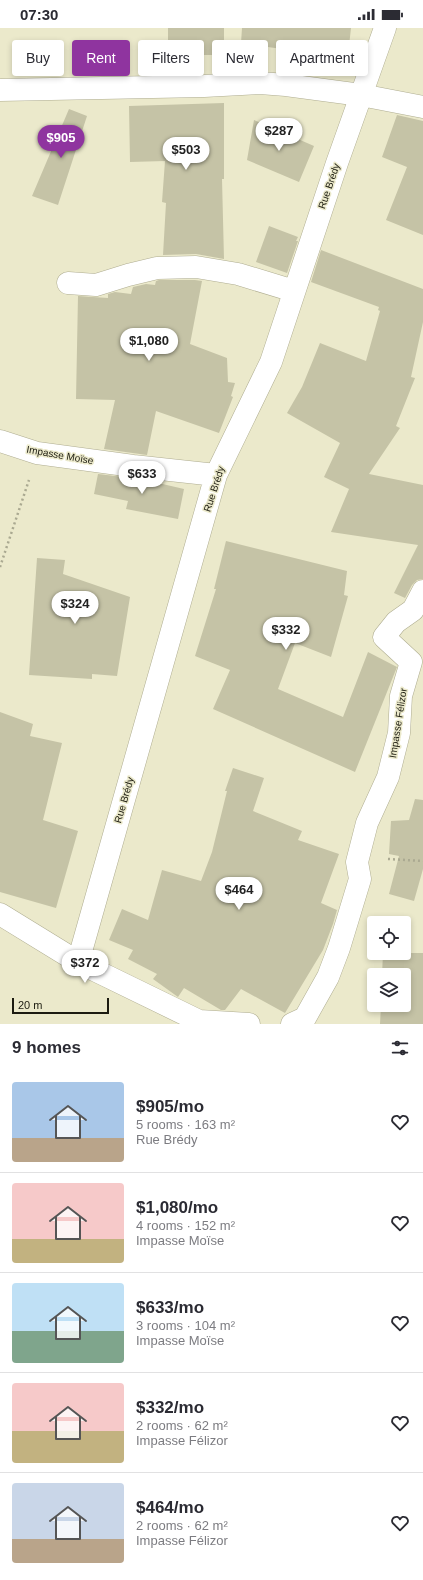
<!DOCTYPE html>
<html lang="en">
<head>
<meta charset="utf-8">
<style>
	body { margin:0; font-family:Arial,sans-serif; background:#f7f7f7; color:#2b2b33; height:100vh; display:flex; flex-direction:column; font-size:15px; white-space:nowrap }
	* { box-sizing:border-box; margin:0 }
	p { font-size:13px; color:#7c7c81 }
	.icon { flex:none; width:22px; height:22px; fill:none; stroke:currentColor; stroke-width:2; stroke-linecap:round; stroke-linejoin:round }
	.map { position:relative; height:996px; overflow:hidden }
	.details { display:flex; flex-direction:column; background:#fff; flex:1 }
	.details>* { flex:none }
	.guide { position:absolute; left:12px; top:12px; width:399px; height:36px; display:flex; gap:8px }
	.controls { position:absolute; left:367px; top:888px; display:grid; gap:8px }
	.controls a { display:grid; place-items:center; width:44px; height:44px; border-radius:4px; background:#fff; box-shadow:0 2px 6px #0003; font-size:20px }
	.scale { position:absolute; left:12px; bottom:10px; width:97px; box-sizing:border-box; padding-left:4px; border:2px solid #1c1b10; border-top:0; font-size:11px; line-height:14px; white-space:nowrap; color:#1c1b10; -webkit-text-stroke:3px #ebe9cb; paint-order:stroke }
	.price { position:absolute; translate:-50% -34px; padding:0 9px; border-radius:14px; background:#fff; color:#222; font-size:13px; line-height:26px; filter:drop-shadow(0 1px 2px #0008) }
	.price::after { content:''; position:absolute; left:50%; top:24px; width:12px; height:9px; margin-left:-6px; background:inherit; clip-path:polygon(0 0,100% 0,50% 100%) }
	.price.current { background:#8f349f; color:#fff }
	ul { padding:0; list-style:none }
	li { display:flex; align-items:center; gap:12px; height:100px; padding:0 12px }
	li+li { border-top:1px solid #e1e1e2 }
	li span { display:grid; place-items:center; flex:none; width:112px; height:80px; border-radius:4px; color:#555 }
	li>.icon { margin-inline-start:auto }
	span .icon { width:48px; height:48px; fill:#fffc; stroke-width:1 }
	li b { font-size:17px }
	h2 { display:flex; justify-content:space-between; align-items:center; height:48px; padding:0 12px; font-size:17px }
	.pill { padding:0 14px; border-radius:4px; background:#fff; box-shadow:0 2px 6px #0003; font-size:14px; line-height:36px }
	.pill.current { background:#8f349f; color:#fff }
	.status { display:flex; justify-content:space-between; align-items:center; height:28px; padding:0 20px; background:#fff; direction:ltr }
	.status svg { height:11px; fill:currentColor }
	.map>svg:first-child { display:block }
</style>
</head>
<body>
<div class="status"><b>07:30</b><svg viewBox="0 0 49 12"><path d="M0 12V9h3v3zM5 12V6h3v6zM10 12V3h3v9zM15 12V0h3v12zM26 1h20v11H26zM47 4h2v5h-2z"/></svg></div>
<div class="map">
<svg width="423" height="996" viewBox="0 0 423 996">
	<rect width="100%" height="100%" fill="#ebe9cb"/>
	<!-- building -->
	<path fill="#c5c3a6" d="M168,0h56v27h-56z
		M242,0h109l-3,27h-52v-4l-55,-8z
		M224,75v76h-2l2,80 -28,-5 -33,1 3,-52 -4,-1 3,-41 -35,1 -1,-56z
		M69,81l18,7 -29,89 -26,-9z
		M397,87l26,6v114l-37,-15 21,-53 -25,-10z
		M254,92l60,26 -15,36 -52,-22z
		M269,198l29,11 -2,4h2l-11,32 -31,-11z
		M321,222l102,39v33l-12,55 4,1 -19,48 4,2 -31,46 54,11v94l-6,1 -5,5 -7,13 -11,-5 24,-48 -87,-13 18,-43 -25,-12 16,-34 -53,-30 15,-26 18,-44 46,18 14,-50 -2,-1 1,-3 -68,-25z
		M159,252h36l7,1 -12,63 37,14 1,24 7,1 -4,13 2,1 -14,36 -63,-22 -9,44 -43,-6 11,-49 -39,-1 2,-103 30,2v-4l7,-2 16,2 2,-7 13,-3 9,1 1,-4z
		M98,446l43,5 43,10 -6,30 -52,-10 2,-8 -34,-7z
		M226,513l121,30 -3,24 4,1 -17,61 -36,-14 -17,46 65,28 25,-65 29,15 -42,105 -142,-63 17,-39 -35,-14 21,-67h-2z
		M37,530l28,2 -2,14 67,23 -13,79 -25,-2v5l-63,-4z
		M0,684l33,12 -3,12 32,7 -19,77 35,11 -22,77 -56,-16z
		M233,740l31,10 -11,33 49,20 -4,9 41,14 -18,49 16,7 -4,14 -10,26 -38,63 -44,-24 -16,21h-4l-37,-22 -6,9 -25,-18 4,-5 -29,-15 5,-9 -24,-10 13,-31 26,11 14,-50 39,11 11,-29 15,-61h-2z
		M415,771l8,1v69l-9,32 -25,-7 10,-38 -10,-2 2,-33 18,-1z
		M383,925h40v71h-43l1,-19h23v-30h-22z"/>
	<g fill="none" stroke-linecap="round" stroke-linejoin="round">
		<!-- minor casing -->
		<g stroke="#afad91" stroke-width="23">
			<path id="minor" d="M0,62l204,-4 56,-3 26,2 75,10 62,12
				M68,255l28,2 32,-10 29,-7 39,-1 42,7 56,17
				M0,413l37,12 96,13 83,9
				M0,886l78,48 121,59 -1,3
				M78,934l138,-487 55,-113 66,-199 48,-135
				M199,993l50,3
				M292,996l13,-6 23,-41 11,-29 21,-69 -3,-17 10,-39 21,-46 11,-44 2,-37 10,-34 -27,-25 12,-15 17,-12 10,-19"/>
		</g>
		<!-- path -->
		<path stroke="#aaa991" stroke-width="2.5" stroke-dasharray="2 3" stroke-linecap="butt" d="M0,539l29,-87
			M388,831l35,2"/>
		<!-- minor -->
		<use href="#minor" stroke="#fff" stroke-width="22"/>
	</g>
	<g text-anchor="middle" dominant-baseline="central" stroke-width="3" stroke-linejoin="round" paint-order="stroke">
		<!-- street labels -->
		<g font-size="10" fill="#1c1b10" stroke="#ebe9cb">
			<text transform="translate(329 158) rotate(-71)">Rue Brédy</text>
			<text transform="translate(60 427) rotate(10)">Impasse Moïse</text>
			<text transform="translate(214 461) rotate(-72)">Rue Brédy</text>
			<text transform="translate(398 695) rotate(-81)">Impasse Félizor</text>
			<text transform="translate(124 772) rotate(-74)">Rue Brédy</text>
		</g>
	</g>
</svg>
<div class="controls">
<a><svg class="icon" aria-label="locate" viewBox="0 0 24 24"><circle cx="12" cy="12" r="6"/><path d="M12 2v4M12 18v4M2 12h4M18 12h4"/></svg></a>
<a><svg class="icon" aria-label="layers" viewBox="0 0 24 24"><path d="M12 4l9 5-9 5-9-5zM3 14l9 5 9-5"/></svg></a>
</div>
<div class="scale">20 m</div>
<b class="price" style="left:279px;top:124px">$287</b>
<b class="price current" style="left:61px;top:131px">$905</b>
<b class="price" style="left:186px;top:143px">$503</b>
<b class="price" style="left:149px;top:334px">$1,080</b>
<b class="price" style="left:142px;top:467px">$633</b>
<b class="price" style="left:75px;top:597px">$324</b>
<b class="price" style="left:286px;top:623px">$332</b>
<b class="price" style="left:239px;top:883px">$464</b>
<b class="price" style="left:85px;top:956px">$372</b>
<div class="guide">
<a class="pill">Buy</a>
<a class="pill current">Rent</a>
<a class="pill">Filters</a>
<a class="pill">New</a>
<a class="pill">Apartment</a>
</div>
</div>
<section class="details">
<h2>9 homes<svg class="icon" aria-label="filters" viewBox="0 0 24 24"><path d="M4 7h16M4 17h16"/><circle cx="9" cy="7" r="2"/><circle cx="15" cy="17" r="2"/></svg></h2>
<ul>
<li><span style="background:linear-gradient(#a9c7e8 70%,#b9a48a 0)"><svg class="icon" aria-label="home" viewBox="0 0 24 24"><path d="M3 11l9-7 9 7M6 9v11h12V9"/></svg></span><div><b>$905/mo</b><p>5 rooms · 163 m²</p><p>Rue Brédy</p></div><svg class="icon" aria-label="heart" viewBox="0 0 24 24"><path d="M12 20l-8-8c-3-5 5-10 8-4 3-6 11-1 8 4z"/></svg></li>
<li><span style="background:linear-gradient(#f6c9c9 70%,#c2b280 0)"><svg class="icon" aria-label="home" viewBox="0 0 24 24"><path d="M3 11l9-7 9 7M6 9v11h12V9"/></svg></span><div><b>$1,080/mo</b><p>4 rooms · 152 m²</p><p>Impasse Moïse</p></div><svg class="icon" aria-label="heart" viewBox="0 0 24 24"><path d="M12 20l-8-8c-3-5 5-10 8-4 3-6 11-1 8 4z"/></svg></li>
<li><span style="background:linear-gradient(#bfe0f5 60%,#7fa58c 0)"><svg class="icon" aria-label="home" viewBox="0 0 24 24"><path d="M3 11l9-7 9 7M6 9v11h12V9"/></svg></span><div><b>$633/mo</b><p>3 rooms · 104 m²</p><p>Impasse Moïse</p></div><svg class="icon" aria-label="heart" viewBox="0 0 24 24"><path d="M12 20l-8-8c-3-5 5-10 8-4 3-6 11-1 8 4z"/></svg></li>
<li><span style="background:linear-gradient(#f6c9c9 60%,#c2b280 0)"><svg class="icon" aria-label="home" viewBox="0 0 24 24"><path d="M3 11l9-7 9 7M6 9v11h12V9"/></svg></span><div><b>$332/mo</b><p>2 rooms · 62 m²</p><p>Impasse Félizor</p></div><svg class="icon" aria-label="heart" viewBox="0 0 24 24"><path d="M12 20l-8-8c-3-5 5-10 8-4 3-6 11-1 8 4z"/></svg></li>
<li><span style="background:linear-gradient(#c9d6e8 70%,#b9a48a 0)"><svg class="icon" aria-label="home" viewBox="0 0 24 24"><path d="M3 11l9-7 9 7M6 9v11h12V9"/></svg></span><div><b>$464/mo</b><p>2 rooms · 62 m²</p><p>Impasse Félizor</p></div><svg class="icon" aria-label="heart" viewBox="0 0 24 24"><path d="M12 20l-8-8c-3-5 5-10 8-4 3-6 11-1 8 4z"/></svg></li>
</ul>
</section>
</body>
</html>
